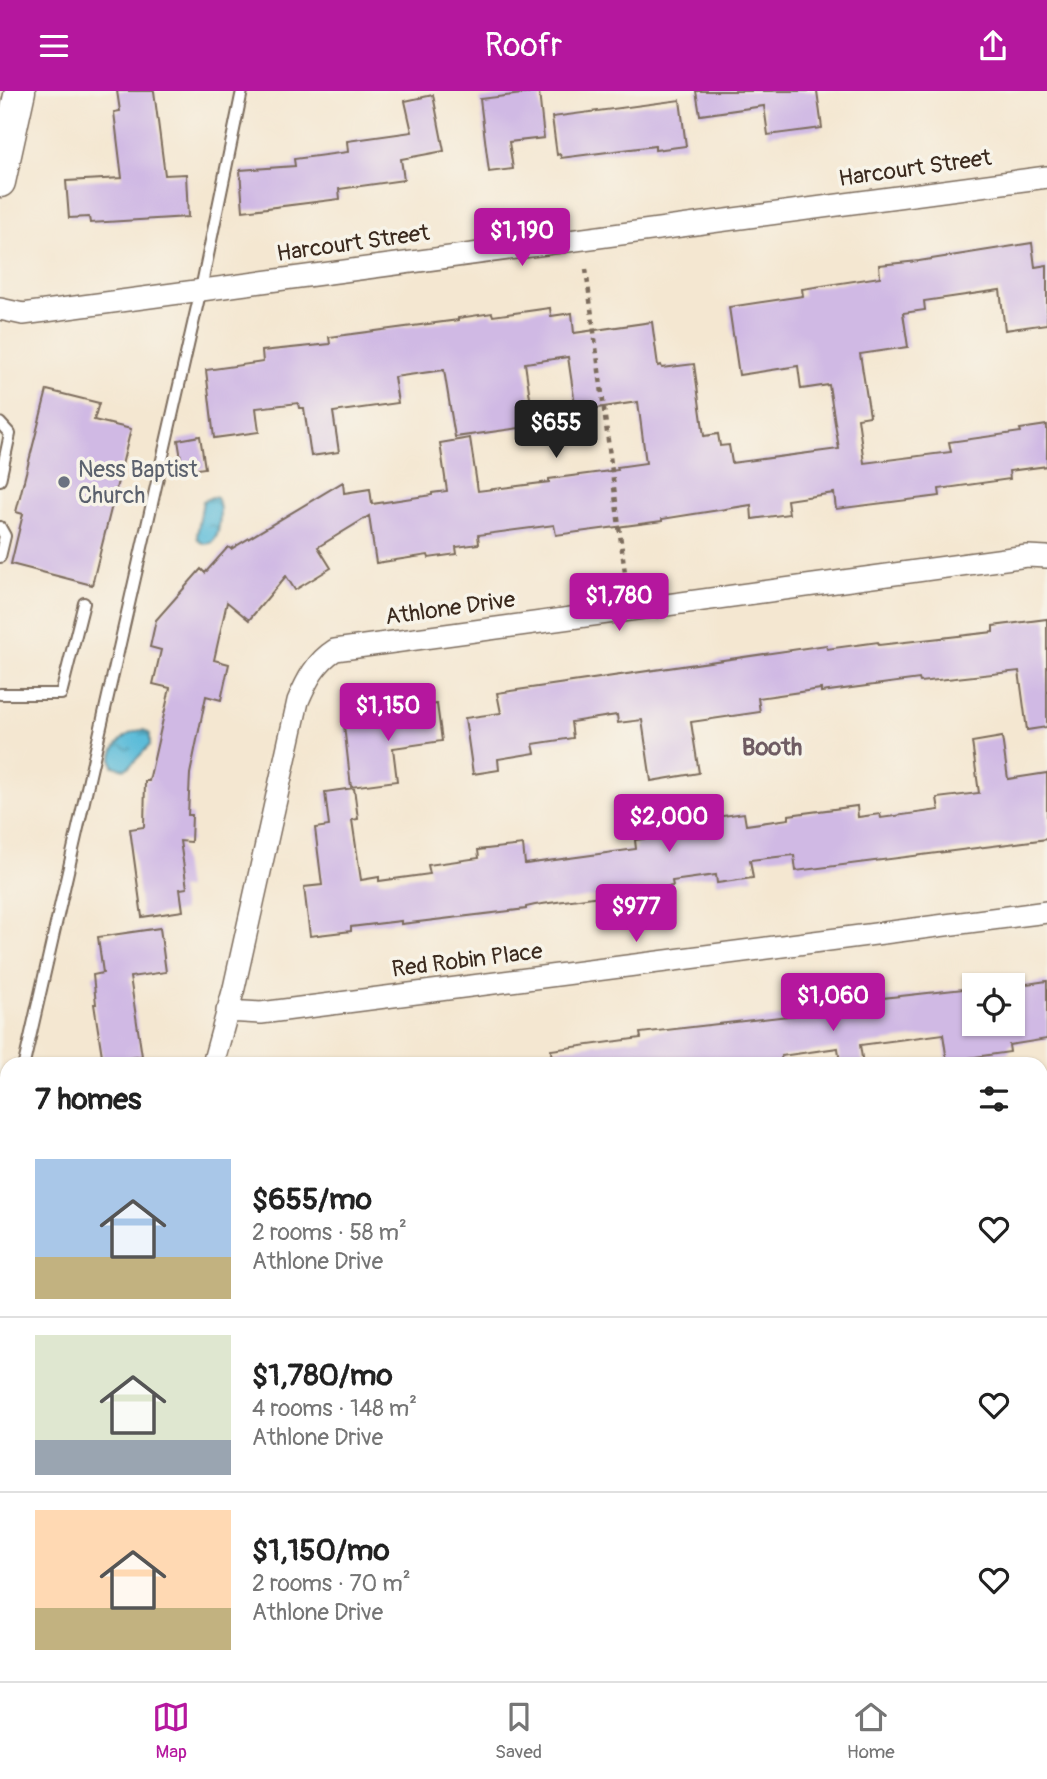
<!DOCTYPE html>
<html lang="en">
<head>
<meta charset="utf-8">
<style>
	body { margin:0; font-family:Pangolin,sans-serif; background:#f6f6f6; color:#222; height:100vh; display:flex; flex-direction:column; font-size:26px; white-space:nowrap }
	* { box-sizing:border-box; margin:0 }
	p { font-size:23px; color:#767676 }
	.icon { flex:none; width:38px; height:38px; fill:none; stroke:currentColor; stroke-width:2; stroke-linecap:round; stroke-linejoin:round }
	.map { position:relative; flex:1; overflow:hidden }
	.details { position:absolute; left:0px; top:966px; width:1048px; height:625px; display:flex; flex-direction:column; background:#fff; border-radius:21px 21px 0 0; box-shadow:0 2px 5px #0004 }
	.details>* { flex:none }
	.buttons { position:absolute; left:962px; top:882px; display:grid; gap:14px }
	.buttons a { display:grid; place-items:center; width:63px; height:63px; border-radius:0px; background:#fff; box-shadow:0 2px 5px #0004; font-size:35px }
	.price { position:absolute; translate:-50% -60px; padding:0 16px; border-radius:7px; background:#b5179e; color:#fff; font-size:23px; line-height:46px; filter:drop-shadow(0 2px 4px #0008) }
	.price::after { content:''; position:absolute; left:50%; top:42px; width:21px; height:16px; margin-left:-10px; background:inherit; clip-path:polygon(0 0,100% 0,50% 100%) }
	.price.on { background:#222; color:#fff }
	ul { padding:0; list-style:none }
	li { display:flex; align-items:center; gap:21px; height:175px; padding:0 35px }
	li+li { border-top:2px solid #e0e0e0 }
	li span { display:grid; place-items:center; flex:none; width:196px; height:140px; border-radius:0px; color:#555 }
	li>.icon { margin-inline-start:auto }
	span .icon { width:84px; height:84px; fill:#fffc; stroke-width:1 }
	li b { font-size:30px }
	h2 { display:flex; justify-content:space-between; align-items:center; height:84px; padding:0 35px; font-size:30px }
	header { display:flex; justify-content:space-between; align-items:center; height:91px; padding:0 35px; background:#b5179e; color:#fff; font-size:32px; font-weight:600 }
	.tabs { display:flex; justify-content:space-around; align-items:center; height:98px; border-top:2px solid #e0e0e0; background:#fff; font-size:19px; color:#767676 }
	.tabs a { display:grid; justify-items:center; gap:4px }
	.tabs .on { color:#b5179e }
	.map>svg:first-child { display:block }
</style>
</head>
<body>
<header><svg class="icon" aria-label="menu" viewBox="0 0 24 24"><path d="M4 6h16M4 12h16M4 18h16"/></svg>Roofr<svg class="icon" aria-label="share" viewBox="0 0 24 24"><path d="M12 15V3M7 8l5-5 5 5M5 13v7h14v-7"/></svg></header>
<div class="map">
<svg width="1047" height="1590" viewBox="0 0 1047 1590">
	<defs>
		<pattern id="water-ripples" width="26" height="14" patternUnits="userSpaceOnUse" patternTransform="scale(1.75)"><rect width="26" height="14" fill="#5bbcd9"/><path d="M2 4q2-2 4 0t4 0M15 11q2-2 4 0t4 0" fill="none" stroke="#4c99af"/></pattern>
	</defs>
	<rect width="100%" height="100%" fill="#f7f3e8"/>
	<filter id="ink" filterUnits="userSpaceOnUse"><feTurbulence type="fractalNoise" baseFrequency=".0143" numOctaves="2"/><feDisplacementMap in="SourceGraphic" scale="14" xChannelSelector="R" yChannelSelector="G"/><feConvolveMatrix kernelMatrix="1 2 1 2 8 2 1 2 1" color-interpolation-filters="sRGB"/></filter>
	<filter id="wash" filterUnits="userSpaceOnUse"><feTurbulence type="fractalNoise" baseFrequency=".00686" numOctaves="4" result="noise"/><feDisplacementMap in="SourceGraphic" scale="28" xChannelSelector="R" yChannelSelector="G"/><feGaussianBlur stdDeviation="1.57" result="paint"/><feColorMatrix in="noise" values="0 0 0 0 0 0 0 0 0 0 0 0 0 0 0 0 0 1.4 0 .05"/><feComposite in="paint" operator="in"/></filter>
	<g filter="url(#wash)">
		<rect width="100%" height="100%" fill="#f4e7d1"/>
		<!-- pitch -->
		<path fill="#9cdb90" stroke="#6c8257" stroke-width="2" d="M1041,1152l6,1v192l-6,4z
			M737,1584h190l-2,6h-160z"/>
		<!-- water -->
		<path fill="url(#water-ripples)" stroke="#4b737c" stroke-width="2" d="M212,406l5,1c5,7 3,33 -2,41 -3,5 -5,4 -10,5l-7,-4 -1,-5 6,-34z
			M144,639l6,4v11l-21,22 -5,2 -11,-3c-6,-17 14,-36 31,-36z"/>
		<g id="blocks">
			<!-- building -->
			<path fill="#d0b9e4" d="M117,0h37l11,84 21,-1 2,43 -98,6 -1,-6 -20,1 -3,-37 56,-3 -8,-66 6,-1z
				M696,0h121l5,37 -54,7 -4,-29 -64,9z
				M539,1l5,46 -35,4 4,27 -24,3 -9,-73z
				M433,4l11,56 -43,8 3,21 -65,9 1,10 -97,12 -3,-41 55,-4 -1,-7 54,-7 -1,-11 65,-9 -7,-31z
				M680,9l6,46 -31,4v-4l-94,12 -1,-4 -3,1 -5,-38z
				M1032,152l3,24 12,-2v59l-42,6 -5,-40 -76,11 1,9 -22,3 5,34 -48,7 10,62 -12,2 6,45 87,-11 -2,-10 72,-10 -1,-3 27,-4v41l-38,5 1,8 -71,10 1,7 -104,13 -2,-16 -47,7 2,14 -37,5 -1,-14 -89,14v2l-106,14 -2,-10 -76,10 1,9 -23,3 1,7 -28,4 -1,-3 -52,8 -7,-47 -51,31 13,21 -36,22 -9,-14 -37,44 -22,-18 -13,58 15,4 -8,36 -15,-4 -16,78 -2,41h4l-1,27 -11,-1 7,47 -7,1 3,22 -41,6 -12,-88 14,-2 1,-46h4l21,-93 -17,-4 8,-34 -11,-3 6,-27 45,-51 4,4 23,-26 3,2 112,-67 1,11 26,-4 2,15 60,-9v-2l15,-2 -7,-48 30,-5 8,53 71,-9v-3l69,-9 -1,-3 29,-4 -8,-61 -62,9 -8,-54 -43,6 9,63 -79,11 -11,-67 -50,7 4,26 -65,9 6,40 -28,4 -7,-48h-5l-1,-5 -42,5 3,24 -45,6 -8,-68 57,-8 -1,-11 68,-7 -1,-7 129,-17v-2l34,-5 1,3 57,-8 1,8 21,-3 2,20 78,-11 6,44 3,-1 1,3 32,-4 10,72 14,-2 2,12 9,-1 3,18 107,-14 -10,-64 -28,4 -3,-23 -59,9 -10,-68 74,-11 -1,-7 78,-12 -1,-12 40,-4z
				M47,299l52,13 -5,17 37,9 -39,156 -81,-21 12,-50 -7,-2z
				M200,345l5,32 -22,3 -5,-31z
				M1047,528v108l-20,3 -8,-59 -99,11 -1,-3 -98,13v-3l-63,9 2,14 -69,10 8,51 -48,8 -9,-61 -24,3 -1,-8 -46,7 2,16 -40,6 2,9 -37,6 1,11 -26,4 -8,-56 36,-5 -4,-20 329,-48 1,4 51,-7 1,3 114,-13v-6z
				M437,613l5,37 -49,7 4,33 -46,6 -7,-62 53,-6 -1,-9z
				M1002,646l6,42 39,-6v66l-251,32 -2,-16 -44,5 3,18 -36,5 -1,-8 -44,6 1,5 -138,19 -9,2v2l-125,15v-3l-50,6v4l-41,5 -6,-49 18,-2 -7,-57 14,-2 -4,-34 29,-4 4,31 -6,1 9,60 18,-3v4l51,-7 -2,-9 51,-7 -1,-8 45,-5 2,19 111,-15 -1,-9 75,-10 -2,-12 36,-5 2,12 43,-6v-4l68,-9 1,11 22,-3 1,4 58,-8 -2,-12 42,-5 -7,-51z
				M160,837l6,44 -36,5 12,79 -39,6 -9,-58h2l-3,-29 10,-2 -5,-36z
				M1047,890v58l-38,6 1,7 -63,9 -4,-27 -83,11 3,19h-23l-2,-16 -57,8 1,8h-230l-1,-14 90,-12 -1,-5 226,-26 -1,-7 107,-12v4h3v32h38v-38z"/>
		</g>
	</g>
	<g filter="url(#ink)">
		<use href="#blocks" fill-opacity="0" stroke="#7c6c5d" stroke-width="2"/>
		<g fill="none" stroke-linecap="round" stroke-linejoin="round">
			<!-- lane casing -->
			<g stroke="#7c6c5d" stroke-width="14">
				<path id="lane" d="M0,332l10,11 -10,46
					M0,436l5,9 -5,21
					M0,603h61l23,-91
					M24,973l177,-775 41,-198
					M0,1076l7,-29"/>
			</g>
			<!-- street casing -->
			<g stroke="#7c6c5d" stroke-width="24">
				<path id="street" d="M0,218l23,5 1024,-137
					M227,920l34,2 786,-101
					M213,973l21,-76 64,-287c9,-21 18,-39 37,-51l692,-94 20,1
					M0,1354l7,-1
					M72,1590l1,-6"/>
			</g>
			<!-- secondary casing -->
			<g stroke="#7c6c5d" stroke-width="33">
				<path id="secondary" d="M0,91l20,-91"/>
			</g>
			<!-- path -->
			<path stroke="#7c6c5d" stroke-width="4.5" stroke-dasharray="5 5" stroke-linecap="butt" d="M586,178l39,304"/>
			<!-- lane -->
			<use href="#lane" stroke="#fff" stroke-width="10"/>
			<!-- street -->
			<use href="#street" stroke="#fff" stroke-width="21"/>
			<!-- secondary -->
			<use href="#secondary" stroke="#fff" stroke-width="30"/>
		</g>
	</g>
	<!-- markers -->
	<circle fill="#6b7280" stroke="#f7f3e8" stroke-width="2.5" cx="64" cy="391" r="7"/>
	<g text-anchor="middle" dominant-baseline="central" stroke-width="7" stroke-linejoin="round" paint-order="stroke">
		<!-- street labels -->
		<g font-size="23" fill="#3b2a1e" stroke="#f7f3e8">
			<text transform="translate(915 77) rotate(-8)">Harcourt Street</text>
			<text transform="translate(353 152) rotate(-8)">Harcourt Street</text>
			<text transform="translate(450 517) rotate(-8)">Athlone Drive</text>
			<text transform="translate(467 869) rotate(-7)">Red Robin Place</text>
		</g>
		<!-- worship labels -->
		<g font-size="23" fill="#5b616d" stroke="#f7f3e8" text-anchor="start">
			<text x="78" y="378">Ness Baptist<tspan x="78" dy="26">Church</tspan></text>
		</g>
		<!-- neighbourhood labels -->
		<g font-size="24" font-weight="bold" fill="#6f5c63" stroke="#f7f3e8">
			<text x="772" y="656">Booth</text>
		</g>
	</g>
</svg>
<div class="buttons">
<a><svg class="icon" aria-label="locate" viewBox="0 0 24 24"><circle cx="12" cy="12" r="6"/><path d="M12 2v4M12 18v4M2 12h4M18 12h4"/></svg></a>
</div>
<b class="price" style="left:522px;top:177px">$1,190</b>
<b class="price on" style="left:556px;top:369px">$655</b>
<b class="price" style="left:619px;top:542px">$1,780</b>
<b class="price" style="left:388px;top:652px">$1,150</b>
<b class="price" style="left:669px;top:763px">$2,000</b>
<b class="price" style="left:636px;top:853px">$977</b>
<b class="price" style="left:833px;top:942px">$1,060</b>
<section class="details">
<h2>7 homes<svg class="icon" aria-label="filters" viewBox="0 0 24 24"><path d="M4 7h16M4 17h16"/><circle cx="9" cy="7" r="2"/><circle cx="15" cy="17" r="2"/></svg></h2>
<ul>
<li><span style="background:linear-gradient(#a9c7e8 70%,#c2b280 0)"><svg class="icon" aria-label="home" viewBox="0 0 24 24"><path d="M3 11l9-7 9 7M6 9v11h12V9"/></svg></span><div><b>$655/mo</b><p>2 rooms · 58 m²</p><p>Athlone Drive</p></div><svg class="icon" aria-label="heart" viewBox="0 0 24 24"><path d="M12 20l-8-8c-3-5 5-10 8-4 3-6 11-1 8 4z"/></svg></li>
<li><span style="background:linear-gradient(#dfe7d0 75%,#9aa5b1 0)"><svg class="icon" aria-label="home" viewBox="0 0 24 24"><path d="M3 11l9-7 9 7M6 9v11h12V9"/></svg></span><div><b>$1,780/mo</b><p>4 rooms · 148 m²</p><p>Athlone Drive</p></div><svg class="icon" aria-label="heart" viewBox="0 0 24 24"><path d="M12 20l-8-8c-3-5 5-10 8-4 3-6 11-1 8 4z"/></svg></li>
<li><span style="background:linear-gradient(#ffd9b3 70%,#c2b280 0)"><svg class="icon" aria-label="home" viewBox="0 0 24 24"><path d="M3 11l9-7 9 7M6 9v11h12V9"/></svg></span><div><b>$1,150/mo</b><p>2 rooms · 70 m²</p><p>Athlone Drive</p></div><svg class="icon" aria-label="heart" viewBox="0 0 24 24"><path d="M12 20l-8-8c-3-5 5-10 8-4 3-6 11-1 8 4z"/></svg></li>
</ul>
</section>
</div>
<nav class="tabs">
<a class="on"><svg class="icon" aria-label="map" viewBox="0 0 24 24"><path d="M3 6l6-2 6 2 6-2v14l-6 2-6-2-6 2zM9 4v14M15 6v14"/></svg>Map</a>
<a><svg class="icon" aria-label="saved" viewBox="0 0 24 24"><path d="M7 4h10v16l-5-4-5 4z"/></svg>Saved</a>
<a><svg class="icon" aria-label="home" viewBox="0 0 24 24"><path d="M3 11l9-7 9 7M6 9v11h12V9"/></svg>Home</a>
</nav>
</body>
</html>
